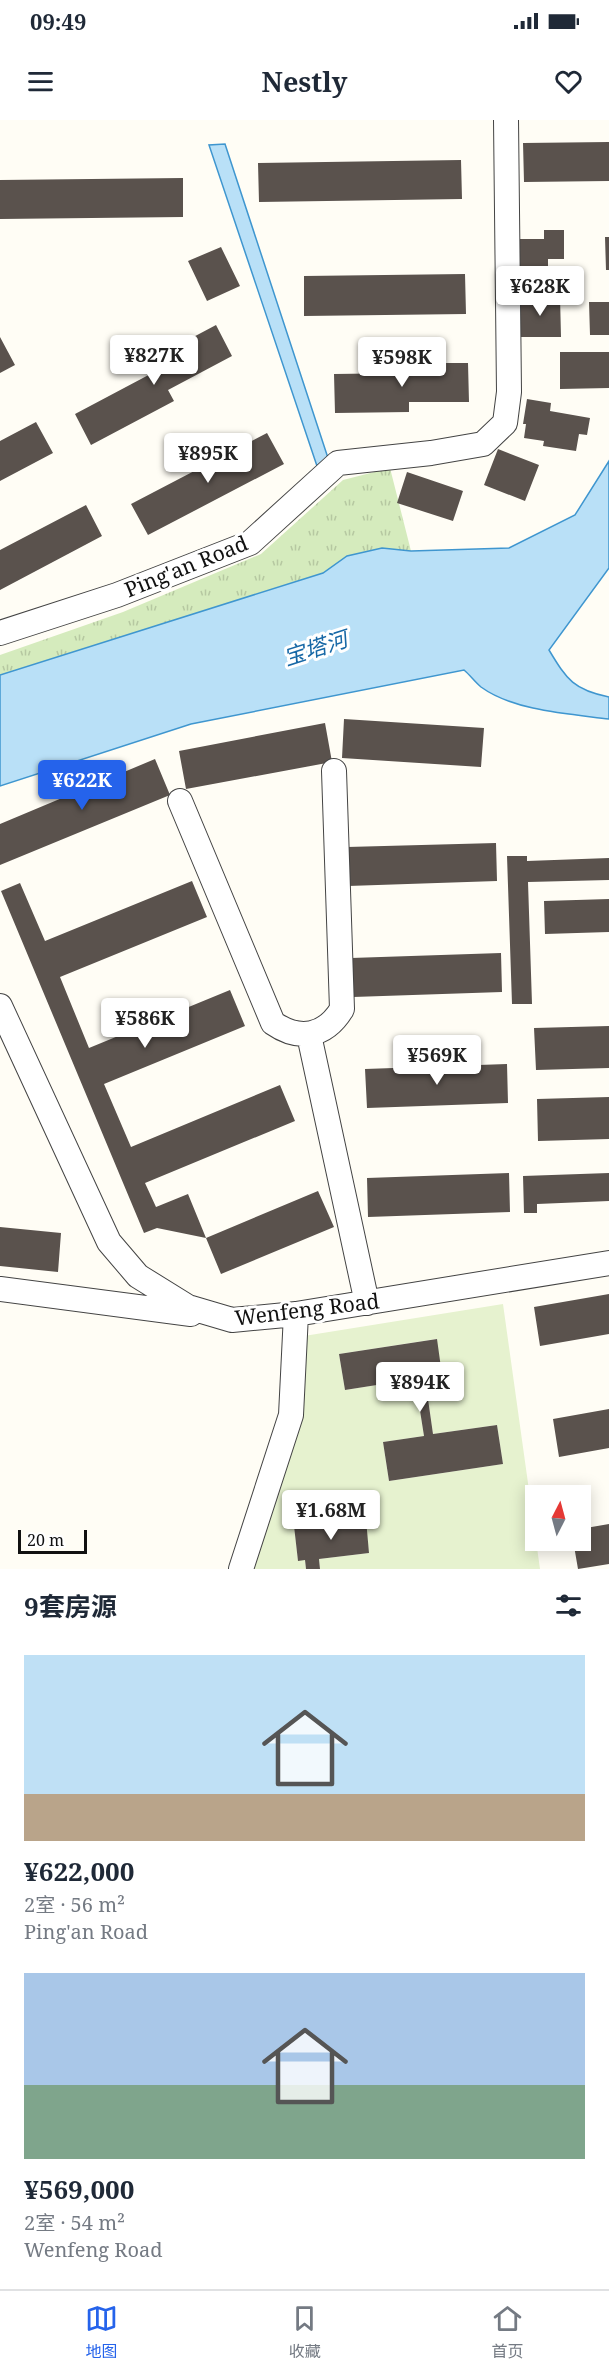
<!DOCTYPE html>
<html lang="zh">
<head>
<meta charset="utf-8">
<style>
	body { margin:0; font-family:"Noto Serif","Noto Sans SC",serif; background:#f2f2f3; color:#1f2937; height:100vh; display:flex; flex-direction:column; font-size:22px; white-space:nowrap }
	* { box-sizing:border-box; margin:0 }
	p { font-size:20px; color:#747a83 }
	.icon { flex:none; width:33px; height:33px; fill:none; stroke:currentColor; stroke-width:2; stroke-linecap:round; stroke-linejoin:round }
	.map { position:relative; height:1449px; overflow:hidden }
	.drawer { display:flex; flex-direction:column; background:#fff; flex:1 }
	.drawer>* { flex:none }
	.needle { width:39px; rotate:6deg }
	.tools { position:absolute; left:525px; top:1365px; display:grid; gap:12px }
	.tools a { display:grid; place-items:center; width:66px; height:66px; border-radius:0px; background:#fff; box-shadow:0 3px 15px #0003; font-size:30px }
	.scale { position:absolute; left:18px; bottom:15px; width:69px; box-sizing:border-box; padding-left:6px; border:3px solid #111; border-top:0; font-size:16px; line-height:21px; white-space:nowrap; color:#111; -webkit-text-stroke:4px #fff; paint-order:stroke }
	.price { position:absolute; translate:-50% -51px; padding:0 14px; border-radius:6px; background:#fff; color:#222; font-size:20px; line-height:39px; filter:drop-shadow(0 2px 3px #0008) }
	.price::after { content:''; position:absolute; left:50%; top:36px; width:18px; height:14px; margin-left:-9px; background:inherit; clip-path:polygon(0 0,100% 0,50% 100%) }
	.price.current { background:#2563eb; color:#fff }
	ul { padding:0; list-style:none }
	li { display:grid; align-content:center; gap:12px; height:318px; padding:0 24px }
	li span { display:grid; place-items:center; height:186px; border-radius:0px; color:#555 }
	li>.icon { margin-inline-start:auto }
	span .icon { width:108px; height:108px; fill:#fffc; stroke-width:1 }
	li b { font-size:26px }
	h2 { display:flex; justify-content:space-between; align-items:center; height:72px; padding:0 24px; font-size:26px }
	.status { display:flex; justify-content:space-between; align-items:center; height:42px; padding:0 30px; background:#fff; direction:ltr }
	.status svg { height:16px; fill:currentColor }
	header { display:flex; justify-content:space-between; align-items:center; height:78px; padding:0 24px; background:#fff; font-size:27px; font-weight:700 }
	.tab-bar { display:flex; justify-content:space-around; align-items:center; height:84px; border-top:2px solid #e0e1e3; background:#fff; font-size:16px; color:#747a83 }
	.tab-bar a { display:grid; justify-items:center; gap:3px }
	.tab-bar .current { color:#2563eb }
	.map>svg:first-child { display:block }
</style>
</head>
<body>
<div class="status"><b>09:49</b><svg viewBox="0 0 49 12"><path d="M0 12V9h3v3zM5 12V6h3v6zM10 12V3h3v9zM15 12V0h3v12zM26 1h20v11H26zM47 4h2v5h-2z"/></svg></div>
<header><svg class="icon" aria-label="menu" viewBox="0 0 24 24"><path d="M4 6h16M4 12h16M4 18h16"/></svg>Nestly<svg class="icon" aria-label="heart" viewBox="0 0 24 24"><path d="M12 20l-8-8c-3-5 5-10 8-4 3-6 11-1 8 4z"/></svg></header>
<div class="map">
<svg width="609" height="1449" viewBox="0 0 609 1449">
	<defs>
		<pattern id="grass-tufts" width="24" height="20" patternUnits="userSpaceOnUse" patternTransform="scale(1.5)"><rect width="24" height="20" fill="#d5ebbd"/><path d="M3 7l-1-3M5 7V3M7 7l1-3M15 17l-1-3M17 17v-4M19 17l1-3" fill="none" stroke="#b6c8a1"/></pattern>
	</defs>
	<rect width="100%" height="100%" fill="#fffdf5"/>
	<!-- grass -->
	<path fill="url(#grass-tufts)" d="M390,348l21,83c-40,-4 -56,-1 -88,22l-323,102v-20l123,-43 138,-58 82,-74z"/>
	<!-- pitch -->
	<path fill="#e6f2cf" fill-rule="evenodd" d="M503,1184l37,265h-220l-1,-10 50,-6 -4,-34 -71,7 4,34h7l1,9h-53l52,-179 -1,-54zM436,1219l6,36 -17,3 8,56 64,-9 6,39 -114,17 -6,-39 41,-6 -9,-57 -70,11 -6,-36z"/>
	<!-- water -->
	<path fill="#b9e0f7" stroke="#3f96cf" stroke-width="1.5" d="M225,24l103,314 -11,8 -108,-321z
		M609,341v107l-60,82c18,30 25,40 60,47v22c-39,-5 -95,-8 -128,-32 -6,-5 -11,-12 -17,-17l-273,54 -191,62v-111l323,-102 24,-17 35,-8 29,3 98,-3 66,-33z"/>
	<!-- building -->
	<path fill="#5a524d" d="M609,22v39l-85,1 -1,-39z
		M461,40l1,39 -203,3 -1,-39z
		M183,58v39l-183,2v-39z
		M544,110h20v29h-16v13h-30v-33h26z
		M605,117h4v33h-3z
		M221,127l19,39 -33,15 -19,-40z
		M465,154l1,40 -162,2v-40z
		M560,176l1,41h-42v-40z
		M589,182h20v33h-19z
		M216,205l16,31 -64,34 6,11 -83,44 -16,-31 83,-44 -6,-11z
		M0,217l15,28 -15,8z
		M560,232h49v36l-49,1z
		M408,243h60l1,39h-60v10l-74,1 -1,-39 74,-1z
		M527,279l24,4 -1,8 40,7 -3,17 -8,-1 -3,17 -33,-5 1,-5 -20,-3 2,-14h-3z
		M36,302l17,31 -53,28v-40z
		M267,313l17,31 -136,71 -17,-31z
		M498,329l41,16 -14,36 -41,-16z
		M407,352l56,19 -10,30 -56,-18z
		M86,385l16,31 -102,54v-40z
		M344,599l140,9 -3,39 -139,-9z
		M325,603l7,39 -146,27 -7,-38z
		M155,639l15,36 -170,70v-41z
		M496,723l1,38 -149,5 -1,-39z
		M507,736h20v5l82,-3v22l-81,2 4,122h-20z
		M192,761l15,36 -147,60 29,71 141,-58 15,36 -141,58 27,63 149,-62 15,36 -150,62 11,24 32,-13 18,44 -49,-10 -13,5 -143,-342 19,-8 25,58z
		M609,779v33l-64,2 -1,-33z
		M501,833l1,39 -149,5 -2,-39z
		M609,906v42l-73,2 -2,-42z
		M507,944l1,39 -141,5 -2,-39z
		M609,977v42l-71,2 -1,-42z
		M509,1053l1,39 -142,5 -1,-39z
		M609,1053v28l-72,3v9h-13l-1,-37z
		M318,1071l16,36 -113,47 -15,-36z
		M0,1107l61,6 -3,39 -58,-6z
		M609,1174v40l-69,12 -6,-39z
		M437,1219l5,36 -17,3 8,56 64,-9 6,39 -114,17 -6,-39 41,-6 -9,-57 -70,11 -6,-36z
		M609,1289v39l-50,9 -6,-38z
		M366,1399l3,34 -50,6 1,10h-14l-1,-9 -7,1 -4,-35z
		M609,1404v40l-31,5 -5,-29h7v-11z"/>
	<g fill="none" stroke-linecap="round" stroke-linejoin="round">
		<!-- minor casing -->
		<g stroke="#444" stroke-width="26">
			<path id="minor" d="M0,513l117,-38 133,-52 88,-80 93,-10 52,-9 22,-21 4,-31 -3,-272
				M180,681l93,222c26,18 52,14 69,-14l-8,-238
				M0,886l109,236 29,34 50,31 44,13 64,-6 313,-51
				M309,915l58,268
				M0,1169l191,25
				M241,1449l50,-154 5,-101"/>
		</g>
		<!-- minor -->
		<use href="#minor" stroke="#fff" stroke-width="24"/>
	</g>
	<g text-anchor="middle" dominant-baseline="central" stroke-width="6" stroke-linejoin="round" paint-order="stroke">
		<!-- street labels -->
		<g font-size="21" fill="#111" stroke="#fff">
			<text transform="translate(186 446) rotate(-22)">Ping'an Road</text>
			<text transform="translate(307 1189) rotate(-7)">Wenfeng Road</text>
		</g>
		<!-- water labels -->
		<g font-size="22" font-style="italic" fill="#1768a6" stroke="#fff">
			<text transform="translate(315 527) rotate(-18)">宝塔河</text>
		</g>
	</g>
</svg>
<div class="tools">
<a><svg class="needle" viewBox="-14 -14 28 28"><path d="M0-13l5 13h-10z" fill="#e53935"/><path d="M0 13l5-13h-10z" fill="#747a83"/></svg></a>
</div>
<div class="scale">20 m</div>
<b class="price" style="left:540px;top:197px">¥628K</b>
<b class="price" style="left:154px;top:266px">¥827K</b>
<b class="price" style="left:402px;top:268px">¥598K</b>
<b class="price" style="left:208px;top:364px">¥895K</b>
<b class="price current" style="left:82px;top:691px">¥622K</b>
<b class="price" style="left:145px;top:929px">¥586K</b>
<b class="price" style="left:437px;top:966px">¥569K</b>
<b class="price" style="left:420px;top:1293px">¥894K</b>
<b class="price" style="left:331px;top:1421px">¥1.68M</b>
</div>
<section class="drawer">
<h2>9套房源<svg class="icon" aria-label="filters" viewBox="0 0 24 24"><path d="M4 7h16M4 17h16"/><circle cx="9" cy="7" r="2"/><circle cx="15" cy="17" r="2"/></svg></h2>
<ul>
<li><span style="background:linear-gradient(#bfe0f5 75%,#b9a48a 0)"><svg class="icon" aria-label="home" viewBox="0 0 24 24"><path d="M3 11l9-7 9 7M6 9v11h12V9"/></svg></span><div><b>¥622,000</b><p>2室 · 56 m²</p><p>Ping'an Road</p></div></li>
<li><span style="background:linear-gradient(#a9c7e8 60%,#7fa58c 0)"><svg class="icon" aria-label="home" viewBox="0 0 24 24"><path d="M3 11l9-7 9 7M6 9v11h12V9"/></svg></span><div><b>¥569,000</b><p>2室 · 54 m²</p><p>Wenfeng Road</p></div></li>
</ul>
</section>
<nav class="tab-bar">
<a class="current"><svg class="icon" aria-label="map" viewBox="0 0 24 24"><path d="M3 6l6-2 6 2 6-2v14l-6 2-6-2-6 2zM9 4v14M15 6v14"/></svg>地图</a>
<a><svg class="icon" aria-label="saved" viewBox="0 0 24 24"><path d="M7 4h10v16l-5-4-5 4z"/></svg>收藏</a>
<a><svg class="icon" aria-label="home" viewBox="0 0 24 24"><path d="M3 11l9-7 9 7M6 9v11h12V9"/></svg>首页</a>
</nav>
</body>
</html>
